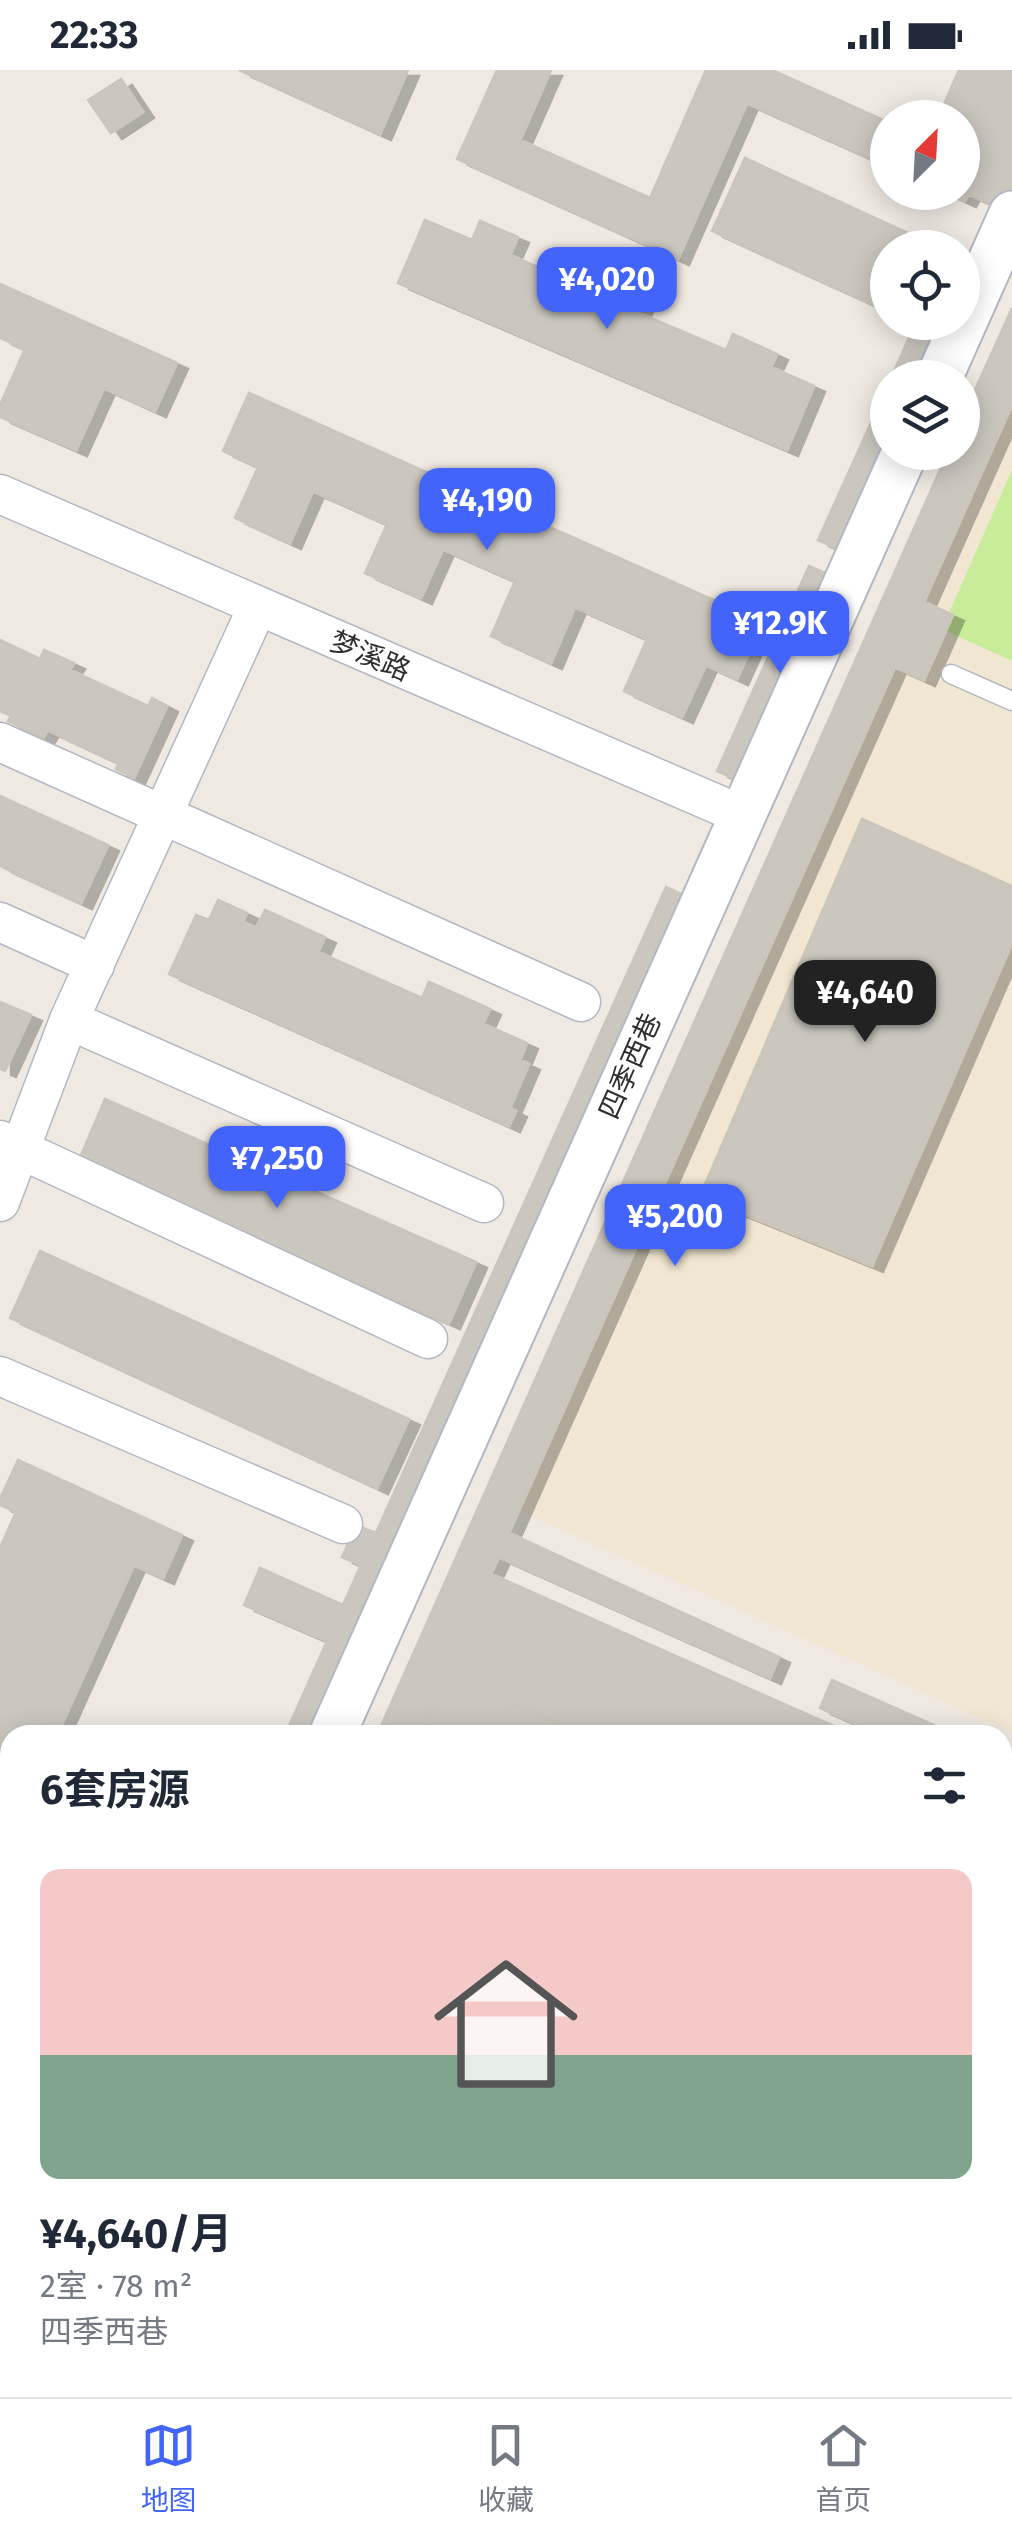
<!DOCTYPE html>
<html lang="zh">
<head>
<meta charset="utf-8">
<style>
	body { margin:0; font-family:"Fira Sans","Noto Sans SC",sans-serif; background:#f6f6f7; color:#1f2937; height:100vh; display:flex; flex-direction:column; font-size:38px; white-space:nowrap }
	* { box-sizing:border-box; margin:0 }
	p { font-size:32px; color:#747a83 }
	.icon { flex:none; width:55px; height:55px; fill:none; stroke:currentColor; stroke-width:2; stroke-linecap:round; stroke-linejoin:round }
	.map { position:relative; flex:1; overflow:hidden }
	.details { position:absolute; left:0px; top:1655px; width:1012px; height:672px; display:flex; flex-direction:column; background:#fff; border-radius:30px 30px 0 0; box-shadow:0 5px 25px #0003 }
	.details>* { flex:none }
	.needle { width:65px; rotate:24deg }
	.tools { position:absolute; left:870px; top:30px; display:grid; gap:20px }
	.tools a { display:grid; place-items:center; width:110px; height:110px; border-radius:50%; background:#fff; box-shadow:0 5px 25px #0003; font-size:50px }
	.price { position:absolute; translate:-50% -85px; padding:0 22px; border-radius:20px; background:#4264fb; color:#fff; font-size:32px; line-height:65px; filter:drop-shadow(0 2px 5px #0008) }
	.price::after { content:''; position:absolute; left:50%; top:60px; width:30px; height:22px; margin-left:-15px; background:inherit; clip-path:polygon(0 0,100% 0,50% 100%) }
	.price.active { background:#222; color:#fff }
	ul { padding:0; list-style:none }
	li { display:grid; align-content:center; gap:20px; height:530px; padding:0 40px }
	li+li { border-top:2px solid #e0e1e3 }
	li span { display:grid; place-items:center; height:310px; border-radius:20px; color:#555 }
	li>.icon { margin-inline-start:auto }
	span .icon { width:180px; height:180px; fill:#fffc; stroke-width:1 }
	li b { font-size:42px }
	h2 { display:flex; justify-content:space-between; align-items:center; height:120px; padding:0 40px; font-size:42px }
	.status { display:flex; justify-content:space-between; align-items:center; height:70px; padding:0 50px; background:#fff; direction:ltr }
	.status svg { height:28px; fill:currentColor }
	.menu { display:flex; justify-content:space-around; align-items:center; height:140px; border-top:2px solid #e0e1e3; background:#fff; font-size:28px; color:#747a83 }
	.menu a { display:grid; justify-items:center; gap:5px }
	.menu .active { color:#4264fb }
	.map>svg:first-child { display:block }
</style>
</head>
<body>
<div class="status"><b>22:33</b><svg viewBox="0 0 49 12"><path d="M0 12V9h3v3zM5 12V6h3v6zM10 12V3h3v9zM15 12V0h3v12zM26 1h20v11H26zM47 4h2v5h-2z"/></svg></div>
<div class="map">
<svg width="1012" height="2327" viewBox="0 0 1012 2327">
	<defs>
		<filter id="shadow"><feDropShadow dx="11" dy="6" stdDeviation="0" flood-color="#0004"/></filter>
	</defs>
	<rect width="100%" height="100%" fill="#efe9e1"/>
	<!-- education -->
	<path fill="#f0e6d1" d="M1012,303v1359l-501,-225z"/>
	<!-- pitch -->
	<path fill="#c9ec9a" d="M1012,400v191l-70,-32z"/>
	<!-- building -->
	<path fill="#cbc7bf" stroke="#cbc5ba" stroke-width="2.5" filter="url(#shadow)" d="M239,0h169l-28,64z
		M497,0h54l-31,70 130,58 56,-128h66l116,52v44l-141,-63 -69,156 -221,-100z
		M959,0h53v124l-7,16 -36,-16 -4,7 -19,-9h16v-74h-24z
		M121,9l22,33 -32,21 -23,-33z
		M745,88l187,86 -2,4h-42v63l-176,-80z
		M425,150l47,20 8,-19 38,16 -8,18 99,43 7,-18 31,14 -8,19 87,37 7,-16 44,20 -6,13 43,19 -27,64 -389,-167z
		M0,214l177,79 -22,48 -51,-23 -28,62 -76,-33v-12l25,-56 -25,-11z
		M1012,238v97l-88,197 29,13 -29,65 -29,-13 -386,866 270,124 -9,21 -271,-121 -8,17 363,161h-267l-140,-62 -28,62h-42l571,-1283h14v-33z
		M916,252h42l-24,56h-43z
		M888,315v67l-34,104 -36,-16z
		M249,323l514,229 -26,57 -31,-14 -24,52 -58,-26 23,-52 -72,-32 -24,56 -60,-27 24,-55 -72,-32 -22,49 -56,-25 22,-49 -74,-33 -23,52 -55,-25 23,-51 -35,-16z
		M809,496l34,15 -92,205 -34,-15z
		M0,570l40,19 4,-9 30,13 -4,7 78,36 4,-8 15,8 -33,72 -18,-9 2,-6 -70,-33 -5,8 -35,-17 3,-5 -11,-5z
		M0,726l108,49 -27,58 -81,-37z
		M862,749l150,67v57l-140,323 -172,-70z
		M666,817l32,15 -370,833h-43l42,-94 -83,-36 16,-37 83,37 18,-40 -19,-8 14,-32 20,8z
		M218,830l29,13 -4,9 13,6 9,-18 60,27 -7,15 104,46 7,-16 61,27 -7,15 44,19 -7,17 9,4 -19,44 6,3 -7,15 -340,-152 27,-59 13,5z
		M0,932l31,13 -26,56 -5,-2z
		M105,1029l371,163 -27,61 -370,-163z
		M40,1181l369,168 -32,69 -367,-170z
		M18,1390l164,75 -19,43 -29,-13 -77,170h-47l-2,108 -8,-3v-292l16,-36 -16,-7v-6z
		M447,1606l134,59h-160z
		M832,1610l124,55h-75l-61,-27z
		M1002,1685l10,5v33l-10,-4z
		M1002,1735l10,4v117l-10,-5z
		M1002,1852l10,4v133l-10,-4z
		M86,2318h43l-5,9h-42z
		M130,2318h174l21,9h-199z
		M307,2318h72l-4,9h-47z"/>
	<g fill="none" stroke-linecap="round" stroke-linejoin="round">
		<!-- service casing -->
		<g stroke="#b4b7c1" stroke-width="21">
			<path id="service" d="M951,604l61,27"/>
		</g>
		<!-- minor casing -->
		<g stroke="#b4b7c1" stroke-width="41">
			<path id="minor" d="M0,424l742,321
				M0,672l581,260
				M0,852l95,43
				M69,950l415,183
				M0,1070l428,199
				M0,1132l69,-182 188,-412
				M0,1306l343,148
				M0,2132l10,4
				M10,2327l4,-9"/>
		</g>
		<!-- tertiary casing -->
		<g stroke="#b4b7c1" stroke-width="49">
			<path id="tertiary" d="M939,308l73,-164
				M332,1665l573,-1283
				M39,2327l4,-9"/>
		</g>
		<!-- service -->
		<use href="#service" stroke="#fff" stroke-width="18"/>
		<!-- minor -->
		<use href="#minor" stroke="#fff" stroke-width="38"/>
		<!-- tertiary -->
		<use href="#tertiary" stroke="#fff" stroke-width="45"/>
	</g>
	<g text-anchor="middle" dominant-baseline="central" stroke-width="10" stroke-linejoin="round" paint-order="stroke">
		<!-- street labels -->
		<g font-size="28" fill="#2e2e2e" stroke="#fff">
			<text transform="translate(370 586) rotate(23)">梦溪路</text>
			<text transform="translate(630 996) rotate(-66)">四季西巷</text>
		</g>
	</g>
</svg>
<div class="tools">
<a><svg class="needle" viewBox="-14 -14 28 28"><path d="M0-13l5 13h-10z" fill="#e53935"/><path d="M0 13l5-13h-10z" fill="#747a83"/></svg></a>
<a><svg class="icon" aria-label="locate" viewBox="0 0 24 24"><circle cx="12" cy="12" r="6"/><path d="M12 2v4M12 18v4M2 12h4M18 12h4"/></svg></a>
<a><svg class="icon" aria-label="layers" viewBox="0 0 24 24"><path d="M12 4l9 5-9 5-9-5zM3 14l9 5 9-5"/></svg></a>
</div>
<b class="price" style="left:607px;top:262px">¥4,020</b>
<b class="price" style="left:487px;top:483px">¥4,190</b>
<b class="price" style="left:780px;top:606px">¥12.9K</b>
<b class="price active" style="left:865px;top:975px">¥4,640</b>
<b class="price" style="left:277px;top:1141px">¥7,250</b>
<b class="price" style="left:675px;top:1199px">¥5,200</b>
<section class="details">
<h2>6套房源<svg class="icon" aria-label="filters" viewBox="0 0 24 24"><path d="M4 7h16M4 17h16"/><circle cx="9" cy="7" r="2"/><circle cx="15" cy="17" r="2"/></svg></h2>
<ul>
<li><span style="background:linear-gradient(#f6c9c9 60%,#7fa58c 0)"><svg class="icon" aria-label="home" viewBox="0 0 24 24"><path d="M3 11l9-7 9 7M6 9v11h12V9"/></svg></span><div><b>¥4,640/月</b><p>2室 · 78 m²</p><p>四季西巷</p></div></li>
</ul>
</section>
</div>
<nav class="menu">
<a class="active"><svg class="icon" aria-label="map" viewBox="0 0 24 24"><path d="M3 6l6-2 6 2 6-2v14l-6 2-6-2-6 2zM9 4v14M15 6v14"/></svg>地图</a>
<a><svg class="icon" aria-label="saved" viewBox="0 0 24 24"><path d="M7 4h10v16l-5-4-5 4z"/></svg>收藏</a>
<a><svg class="icon" aria-label="home" viewBox="0 0 24 24"><path d="M3 11l9-7 9 7M6 9v11h12V9"/></svg>首页</a>
</nav>
</body>
</html>
